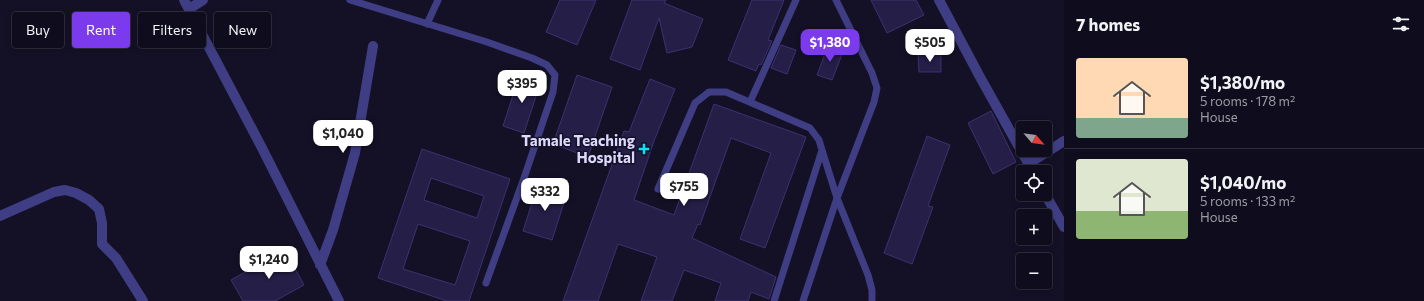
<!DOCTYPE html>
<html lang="en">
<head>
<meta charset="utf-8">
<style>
	body { margin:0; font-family:Commissioner,sans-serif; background:#1d1b2a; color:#f1f3f6; height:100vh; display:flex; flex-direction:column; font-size:15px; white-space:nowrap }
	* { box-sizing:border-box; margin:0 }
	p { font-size:13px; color:#9b9ca4 }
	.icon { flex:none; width:22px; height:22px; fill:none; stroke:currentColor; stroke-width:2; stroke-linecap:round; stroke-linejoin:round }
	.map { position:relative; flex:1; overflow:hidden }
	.side { display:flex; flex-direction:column; background:#0f0d1d; width:360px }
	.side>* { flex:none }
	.guide { position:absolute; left:12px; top:12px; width:380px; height:36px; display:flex; gap:8px }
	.needle { width:26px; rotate:118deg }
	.buttons { position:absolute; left:1016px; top:121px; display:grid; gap:8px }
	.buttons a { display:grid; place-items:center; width:36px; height:36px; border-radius:4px; background:#0f0d1d; box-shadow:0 2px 6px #0003,0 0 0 1px #2f2d3b; font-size:20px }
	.price { position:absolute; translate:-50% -34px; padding:0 9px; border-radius:8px; background:#fff; color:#222; font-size:13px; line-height:26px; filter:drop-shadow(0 1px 2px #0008) }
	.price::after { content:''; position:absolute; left:50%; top:24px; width:12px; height:9px; margin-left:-6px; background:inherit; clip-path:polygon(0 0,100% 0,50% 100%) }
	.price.active { background:#7c3aed; color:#fff }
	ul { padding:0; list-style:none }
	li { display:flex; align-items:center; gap:12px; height:100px; padding:0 12px }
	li+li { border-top:1px solid #2f2d3b }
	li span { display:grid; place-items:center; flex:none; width:112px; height:80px; border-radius:4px; color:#555 }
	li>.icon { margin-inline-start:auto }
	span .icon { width:48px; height:48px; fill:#fffc; stroke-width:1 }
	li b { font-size:17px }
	h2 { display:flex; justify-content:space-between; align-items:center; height:48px; padding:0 12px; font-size:17px }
	.pill { padding:0 14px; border-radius:4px; background:#0f0d1d; box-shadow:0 2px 6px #0003,0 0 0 1px #2f2d3b; font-size:14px; line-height:36px }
	.pill.active { background:#7c3aed; color:#fff }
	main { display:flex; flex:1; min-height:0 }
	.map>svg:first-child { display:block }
</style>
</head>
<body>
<main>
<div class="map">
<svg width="1064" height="301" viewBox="0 0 1064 301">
	<rect width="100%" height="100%" fill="#141127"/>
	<!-- building -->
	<path fill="#251e47" stroke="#3d3172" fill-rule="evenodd" d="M560,0h36l-19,45 -31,-13z
		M632,0h34l-2,3 39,16 -11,28 -25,6 -8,-35 -19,52 -30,-11z
		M752,0h32l-16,40 4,1 -11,24 -2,-1 -3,7 -28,-11z
		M871,0h45l8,15 -37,18z
		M781,45l15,5 -9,24 -16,-6z
		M828,46l15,6 -11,28 -15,-5z
		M941,53v19h-22l-1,-18z
		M520,74l21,7 -17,52 -21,-7z
		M577,75l35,12 -24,70 -35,-13z
		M650,79l25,10 -21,52 -20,59 40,15 40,-111 92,33 -41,111 -25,-9 31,-86 -40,-15 -31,87 -2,-1 -6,14 84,39 -7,22 -18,-7 -3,9h-33l6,-18 -37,-13 -12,31h-31l16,-44 -39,-13 -20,57h-35l61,-170 5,1z
		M991,111l25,51 -23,12 -25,-51z
		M927,136l23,9 -22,61 5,1 -21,57 -28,-11z
		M422,149l88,30 -41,122h-22l-69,-23zM431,178l53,18 -7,22 -53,-18zM418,224l52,17 -15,44 -52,-16z
		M538,184l29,9 -15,47 -29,-9z
		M285,250l19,35 -29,16h-32l-12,-21z"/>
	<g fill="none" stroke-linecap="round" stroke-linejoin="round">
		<!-- service -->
		<path stroke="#3f3e84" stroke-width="7" d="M350,0l137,42 45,16 15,7 8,10 -2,17 -29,86 -38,105
			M427,24l11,-24
			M750,102l46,-102
			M822,150l15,48 31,77 4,15v11
			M658,189l37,-86 14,-11h17l84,36 9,12 3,10 -48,151
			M803,301l34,-103 37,-96 3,-14 -5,-15 -36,-73"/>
		<!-- minor -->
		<path stroke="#3f3e84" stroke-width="10" d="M184,0l78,148 77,153
			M939,0l41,77 53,95
			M189,9l14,-9
			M1028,164l36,-23
			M1045,194l19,33
			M0,216l54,-24 11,-2 11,3 13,7 10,9 3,14v21l14,14 27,43
			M320,265l13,-35 22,-77 18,-107"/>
	</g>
	<!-- markers -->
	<path fill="#0de2f5" stroke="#141127" stroke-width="1.5" d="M642 143h4v4h4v4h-4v4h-4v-4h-4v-4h4z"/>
	<g text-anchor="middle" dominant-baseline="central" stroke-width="3" stroke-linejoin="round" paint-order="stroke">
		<!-- poi labels -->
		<g font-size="15" font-weight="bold" fill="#dcd9fd" stroke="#141127" text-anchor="end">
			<text x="635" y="140">Tamale Teaching<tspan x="635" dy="17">Hospital</tspan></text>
		</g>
	</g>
</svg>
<div class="buttons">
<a><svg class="needle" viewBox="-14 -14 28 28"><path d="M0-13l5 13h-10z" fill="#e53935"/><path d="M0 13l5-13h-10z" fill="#9b9ca4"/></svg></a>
<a><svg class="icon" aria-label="locate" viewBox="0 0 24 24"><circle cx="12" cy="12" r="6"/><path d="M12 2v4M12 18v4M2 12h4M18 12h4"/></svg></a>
<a>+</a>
<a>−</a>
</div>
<b class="price active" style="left:830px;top:63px">$1,380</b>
<b class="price" style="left:930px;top:63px">$505</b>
<b class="price" style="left:522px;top:104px">$395</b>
<b class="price" style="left:343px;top:154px">$1,040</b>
<b class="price" style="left:684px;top:207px">$755</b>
<b class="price" style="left:545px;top:212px">$332</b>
<b class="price" style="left:269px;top:280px">$1,240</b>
<div class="guide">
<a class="pill">Buy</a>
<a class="pill active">Rent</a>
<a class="pill">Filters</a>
<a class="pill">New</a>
</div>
</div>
<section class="side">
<h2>7 homes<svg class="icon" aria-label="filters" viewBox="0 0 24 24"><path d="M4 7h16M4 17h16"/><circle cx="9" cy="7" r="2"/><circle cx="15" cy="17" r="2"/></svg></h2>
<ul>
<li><span style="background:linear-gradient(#ffd9b3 75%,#7fa58c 0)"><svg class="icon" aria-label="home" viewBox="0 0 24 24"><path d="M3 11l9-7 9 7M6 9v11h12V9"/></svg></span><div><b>$1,380/mo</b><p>5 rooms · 178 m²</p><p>House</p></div></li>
<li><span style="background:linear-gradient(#dfe7d0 65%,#8fb573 0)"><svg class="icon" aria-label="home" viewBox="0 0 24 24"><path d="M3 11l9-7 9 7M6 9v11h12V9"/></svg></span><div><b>$1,040/mo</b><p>5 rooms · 133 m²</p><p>House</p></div></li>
</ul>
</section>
</main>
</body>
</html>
